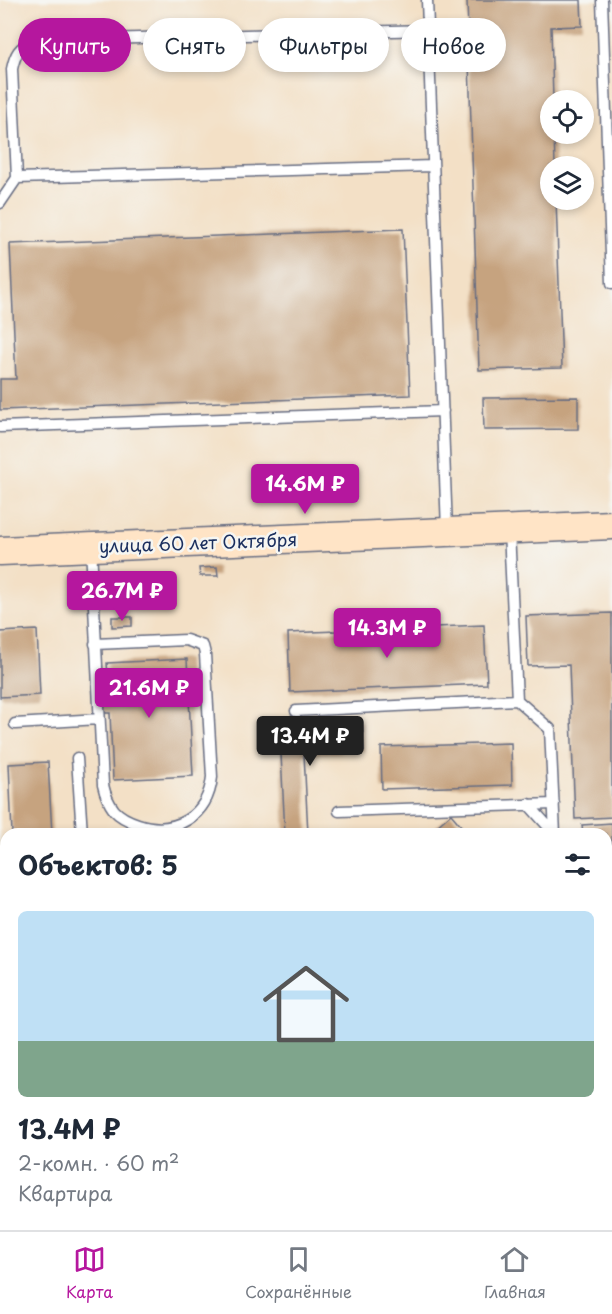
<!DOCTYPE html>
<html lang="ru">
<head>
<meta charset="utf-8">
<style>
	body { margin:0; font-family:"Playpen Sans",sans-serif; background:#f2f2f3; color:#1f2937; height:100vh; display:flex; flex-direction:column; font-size:22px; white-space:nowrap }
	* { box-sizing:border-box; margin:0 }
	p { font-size:20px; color:#747a83 }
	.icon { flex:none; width:33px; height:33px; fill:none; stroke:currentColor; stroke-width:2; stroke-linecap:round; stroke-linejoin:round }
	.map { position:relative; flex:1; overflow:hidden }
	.drawer { position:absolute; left:0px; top:828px; width:612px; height:402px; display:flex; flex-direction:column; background:#fff; border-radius:18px 18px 0 0; box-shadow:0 3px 9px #0003 }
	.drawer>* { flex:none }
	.banner { position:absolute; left:18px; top:18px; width:576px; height:54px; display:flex; gap:12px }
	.buttons { position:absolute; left:540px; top:90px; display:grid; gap:12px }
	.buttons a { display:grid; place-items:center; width:54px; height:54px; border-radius:50%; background:#fff; box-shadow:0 3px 9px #0003; font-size:30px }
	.price { position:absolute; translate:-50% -51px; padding:0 14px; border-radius:6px; background:#b5179e; color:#fff; font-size:20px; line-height:39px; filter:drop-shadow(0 2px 3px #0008) }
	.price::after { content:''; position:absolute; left:50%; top:36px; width:18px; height:14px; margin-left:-9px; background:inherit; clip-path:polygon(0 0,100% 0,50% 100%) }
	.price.selected { background:#222; color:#fff }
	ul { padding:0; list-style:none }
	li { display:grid; align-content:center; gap:12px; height:318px; padding:0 18px }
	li+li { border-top:2px solid #e0e1e3 }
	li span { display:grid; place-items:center; height:186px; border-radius:9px; color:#555 }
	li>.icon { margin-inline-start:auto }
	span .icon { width:108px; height:108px; fill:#fffc; stroke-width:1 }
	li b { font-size:26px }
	h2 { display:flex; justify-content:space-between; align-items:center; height:72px; padding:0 18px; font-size:26px }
	.chip { padding:0 21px; border-radius:27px; background:#fff; box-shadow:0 3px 9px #0003; font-size:21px; line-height:54px }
	.chip.selected { background:#b5179e; color:#fff }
	.tab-bar { display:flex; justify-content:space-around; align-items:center; height:84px; border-top:2px solid #e0e1e3; background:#fff; font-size:16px; color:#747a83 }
	.tab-bar a { display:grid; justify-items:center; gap:3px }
	.tab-bar .selected { color:#b5179e }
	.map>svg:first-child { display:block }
</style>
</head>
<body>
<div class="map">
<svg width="612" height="1230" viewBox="0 0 612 1230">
	<rect width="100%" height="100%" fill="#f6f6f2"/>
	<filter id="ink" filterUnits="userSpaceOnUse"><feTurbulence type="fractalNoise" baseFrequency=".0167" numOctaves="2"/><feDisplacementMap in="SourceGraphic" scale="12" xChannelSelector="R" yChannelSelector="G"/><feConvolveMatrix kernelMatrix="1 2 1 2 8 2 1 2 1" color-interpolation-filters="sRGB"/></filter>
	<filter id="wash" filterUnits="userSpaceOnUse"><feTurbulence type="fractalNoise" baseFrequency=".008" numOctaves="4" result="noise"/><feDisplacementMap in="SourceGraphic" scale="24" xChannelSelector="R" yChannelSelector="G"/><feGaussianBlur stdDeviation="1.35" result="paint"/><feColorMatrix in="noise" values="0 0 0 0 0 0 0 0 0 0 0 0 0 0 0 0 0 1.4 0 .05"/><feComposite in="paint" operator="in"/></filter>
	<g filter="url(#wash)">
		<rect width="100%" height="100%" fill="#f3e0c6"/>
		<g id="blocks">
			<!-- building -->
			<path fill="#c6a37f" d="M467,0h114l1,26 -31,1 2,73h-3v34h4l1,32h-5v34h6l6,168 -83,2z
				M403,229l7,166 -410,15v-31h16l-6,-135z
				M578,397v32l-94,1 -1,-32z
				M217,567l1,9h-18l-1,-8z
				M612,613v204l-37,2 -6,-154 -41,1 -2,-50z
				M112,617h20v9l-20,1z
				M484,625l3,59 -197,8 -2,-59z
				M37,630l3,65 -40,2v-65z
				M187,659l6,117 -80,4 -3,-67h-7l-1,-25h7l-2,-25z
				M362,721l2,30 -60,3 4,80h-23l-5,-100 64,-3 -1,-9z
				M511,743l1,42 -130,4 -1,-42z
				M48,762l4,72h-40l-3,-70z
				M451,814l17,20h-40z
				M612,823v25l-6,1v-15h-23l-1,-9z
				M0,1066l6,3v25l-6,-3z
				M6,1211v13h21l1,6h-28v-18z
				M65,1224h40l1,6h-41z"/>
		</g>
	</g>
	<g filter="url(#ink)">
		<use href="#blocks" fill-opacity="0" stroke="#676d82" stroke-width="1.5"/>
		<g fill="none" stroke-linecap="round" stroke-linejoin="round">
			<!-- service casing -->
			<g stroke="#676d82" stroke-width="13">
				<path id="service" d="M427,0l20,530
					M602,0l10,283
					M17,178l416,-12
					M0,203l17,-25 -5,-109c3,-15 7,-22 21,-28l395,-11
					M0,427l443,-16
					M509,531l8,169 33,29 5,105
					M91,547l12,238c2,9 5,17 11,25 6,7 15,11 24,14 37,12 70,-8 74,-47l-7,-123 -2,-8 -17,-6 -91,4
					M296,711l221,-11
					M15,724l84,-5
					M77,758l5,76
					M528,804l27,30
					M339,811l215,-7
					M606,895l6,7
					M606,938l6,-5
					M0,1122l6,2
					M0,1224v6
					M181,1224l9,6
					M296,1224l6,6"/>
			</g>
			<!-- secondary casing -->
			<g stroke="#676d82" stroke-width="31">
				<path id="secondary" d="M0,551l612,-26
					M606,1062l6,-6
					M424,1230l6,-6"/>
			</g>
			<!-- service -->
			<use href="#service" stroke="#fff" stroke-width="10"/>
			<!-- secondary -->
			<use href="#secondary" stroke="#ffe4c6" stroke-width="28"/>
		</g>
	</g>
	<g text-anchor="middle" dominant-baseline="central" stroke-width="5" stroke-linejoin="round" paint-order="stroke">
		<!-- street labels -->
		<g font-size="18" fill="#1b2f5e" stroke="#f6f6f2">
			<text transform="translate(198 542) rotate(-2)">улица 60 лет Октября</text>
		</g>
	</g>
</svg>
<div class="buttons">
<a><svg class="icon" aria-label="locate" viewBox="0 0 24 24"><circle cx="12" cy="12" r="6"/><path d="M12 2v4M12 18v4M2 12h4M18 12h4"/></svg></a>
<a><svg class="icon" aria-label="layers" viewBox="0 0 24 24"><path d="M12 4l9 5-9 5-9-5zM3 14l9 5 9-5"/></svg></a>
</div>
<b class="price" style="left:305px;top:515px">14.6M ₽</b>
<b class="price" style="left:122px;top:622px">26.7M ₽</b>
<b class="price" style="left:387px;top:659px">14.3M ₽</b>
<b class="price" style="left:149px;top:719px">21.6M ₽</b>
<b class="price selected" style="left:310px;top:767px">13.4M ₽</b>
<div class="banner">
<a class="chip selected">Купить</a>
<a class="chip">Снять</a>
<a class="chip">Фильтры</a>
<a class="chip">Новое</a>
</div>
<section class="drawer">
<h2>Объектов: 5<svg class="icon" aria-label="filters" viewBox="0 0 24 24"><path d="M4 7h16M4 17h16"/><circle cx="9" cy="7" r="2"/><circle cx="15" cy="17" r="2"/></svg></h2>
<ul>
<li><span style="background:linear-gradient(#bfe0f5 70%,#7fa58c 0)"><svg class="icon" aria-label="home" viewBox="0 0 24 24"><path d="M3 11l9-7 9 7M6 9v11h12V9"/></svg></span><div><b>13.4M ₽</b><p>2-комн. · 60 m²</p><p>Квартира</p></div></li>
</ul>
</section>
</div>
<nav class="tab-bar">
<a class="selected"><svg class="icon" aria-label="map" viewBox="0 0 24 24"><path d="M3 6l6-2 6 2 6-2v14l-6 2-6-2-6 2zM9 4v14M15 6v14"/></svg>Карта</a>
<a><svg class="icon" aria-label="saved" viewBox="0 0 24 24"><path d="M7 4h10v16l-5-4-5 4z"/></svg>Сохранённые</a>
<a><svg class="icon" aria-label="home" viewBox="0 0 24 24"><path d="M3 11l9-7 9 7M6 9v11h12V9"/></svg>Главная</a>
</nav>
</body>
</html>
